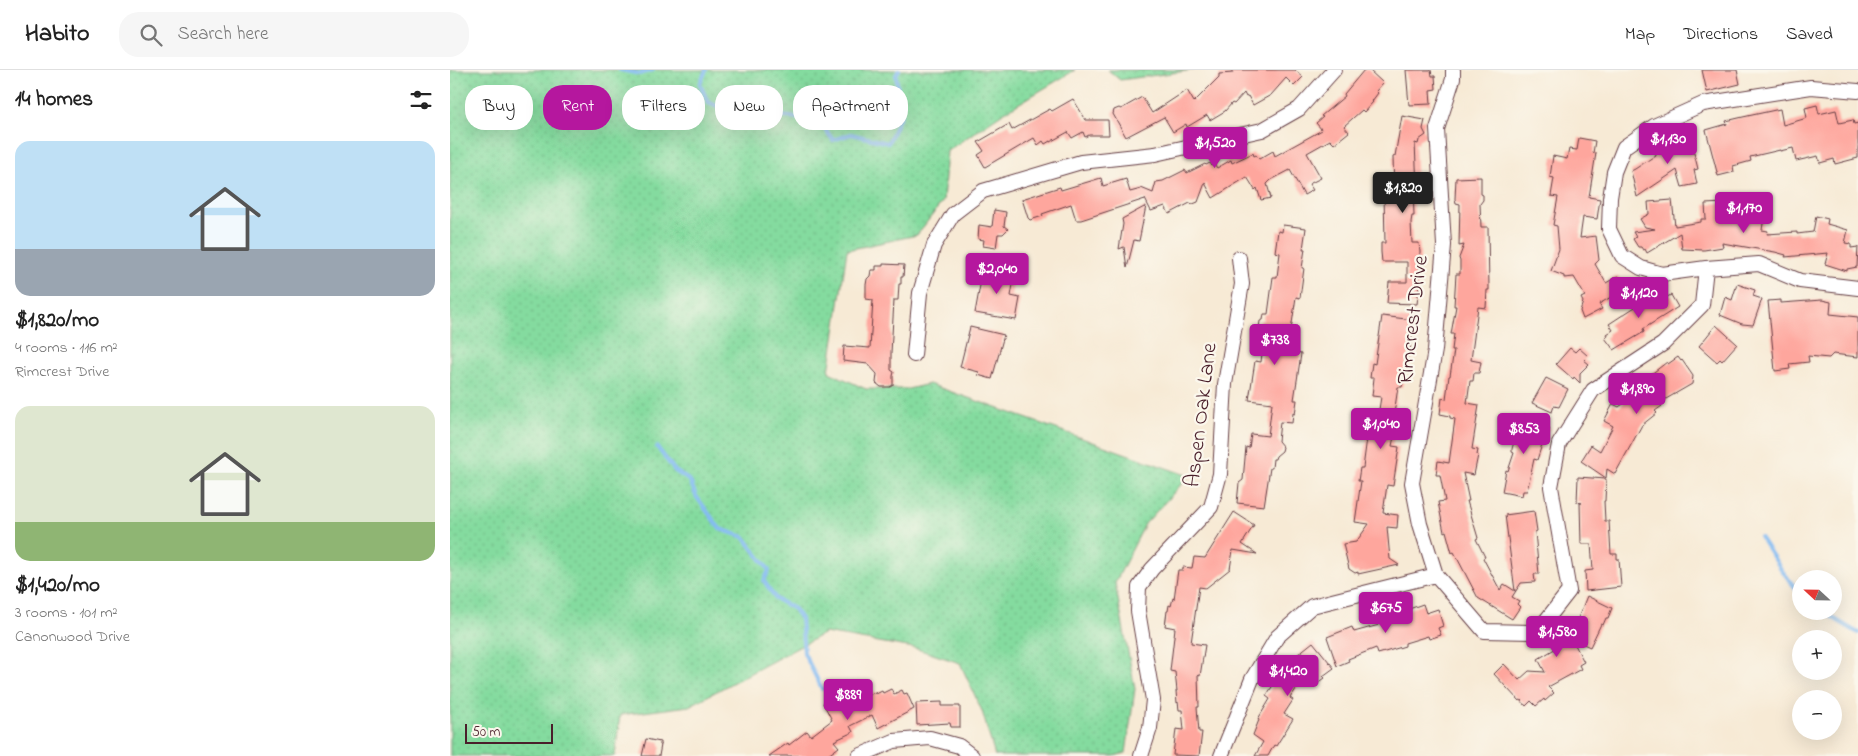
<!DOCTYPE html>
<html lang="en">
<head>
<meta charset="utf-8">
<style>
	body { margin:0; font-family:"Indie Flower",sans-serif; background:#f6f6f6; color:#222; height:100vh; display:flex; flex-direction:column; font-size:19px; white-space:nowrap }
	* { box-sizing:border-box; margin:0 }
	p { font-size:16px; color:#767676 }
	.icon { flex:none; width:28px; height:28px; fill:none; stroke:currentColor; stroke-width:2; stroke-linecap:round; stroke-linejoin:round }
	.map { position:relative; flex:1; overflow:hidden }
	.details { display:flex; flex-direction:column; background:#fff; width:450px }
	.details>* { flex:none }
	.hud { position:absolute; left:15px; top:15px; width:475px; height:45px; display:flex; gap:10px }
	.needle { width:32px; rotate:292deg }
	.buttons { position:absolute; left:1342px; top:500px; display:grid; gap:10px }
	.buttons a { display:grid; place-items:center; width:50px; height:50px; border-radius:50%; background:#fff; box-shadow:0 5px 20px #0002; font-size:25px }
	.scale { position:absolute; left:15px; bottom:12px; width:88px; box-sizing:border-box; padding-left:5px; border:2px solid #4a1f2b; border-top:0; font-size:14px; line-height:18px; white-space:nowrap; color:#4a1f2b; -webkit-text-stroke:4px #fbf7ec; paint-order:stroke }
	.price { position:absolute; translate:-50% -42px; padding:0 11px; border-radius:5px; background:#b5179e; color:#fff; font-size:16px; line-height:32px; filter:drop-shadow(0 1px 2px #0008) }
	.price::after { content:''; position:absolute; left:50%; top:30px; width:15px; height:11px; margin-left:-8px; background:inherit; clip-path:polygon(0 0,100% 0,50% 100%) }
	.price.selected { background:#222; color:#fff }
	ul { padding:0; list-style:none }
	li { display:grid; align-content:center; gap:10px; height:265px; padding:0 15px }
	li span { display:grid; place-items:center; height:155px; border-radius:15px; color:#555 }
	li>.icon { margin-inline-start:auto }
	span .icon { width:90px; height:90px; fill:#fffc; stroke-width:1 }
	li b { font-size:21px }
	h2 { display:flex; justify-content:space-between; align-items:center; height:60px; padding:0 15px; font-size:21px }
	.tag { padding:0 18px; border-radius:20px; background:#fff; box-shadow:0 5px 20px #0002; font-size:18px; line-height:45px }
	.tag.selected { background:#b5179e; color:#fff }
	header { display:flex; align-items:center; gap:30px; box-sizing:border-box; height:70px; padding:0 25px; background:#fff; border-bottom:1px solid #e0e0e0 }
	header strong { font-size:24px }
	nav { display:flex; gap:28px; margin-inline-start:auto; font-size:18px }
	.search { width:350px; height:45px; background:#f6f6f6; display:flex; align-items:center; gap:12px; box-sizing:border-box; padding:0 18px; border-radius:20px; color:#767676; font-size:19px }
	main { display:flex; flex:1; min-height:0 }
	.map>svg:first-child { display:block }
</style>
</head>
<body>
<header>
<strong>Habito</strong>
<div class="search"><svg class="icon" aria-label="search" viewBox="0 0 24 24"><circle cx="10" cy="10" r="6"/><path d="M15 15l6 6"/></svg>Search here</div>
<nav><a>Map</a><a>Directions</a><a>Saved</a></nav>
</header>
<main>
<section class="details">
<h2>14 homes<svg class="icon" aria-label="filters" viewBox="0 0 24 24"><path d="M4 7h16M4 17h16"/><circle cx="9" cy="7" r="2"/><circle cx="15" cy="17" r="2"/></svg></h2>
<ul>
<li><span style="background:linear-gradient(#bfe0f5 70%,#9aa5b1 0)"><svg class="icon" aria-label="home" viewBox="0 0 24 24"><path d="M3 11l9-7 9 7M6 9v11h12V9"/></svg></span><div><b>$1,820/mo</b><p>4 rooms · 116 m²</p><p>Rimcrest Drive</p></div></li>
<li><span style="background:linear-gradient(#dfe7d0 75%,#8fb573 0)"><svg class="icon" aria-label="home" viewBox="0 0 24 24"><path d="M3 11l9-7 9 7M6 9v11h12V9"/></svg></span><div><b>$1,420/mo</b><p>3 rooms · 101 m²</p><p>Canonwood Drive</p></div></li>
</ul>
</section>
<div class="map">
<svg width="1408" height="686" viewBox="0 0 1408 686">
	<defs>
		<pattern id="grass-dots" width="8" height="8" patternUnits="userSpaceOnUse" patternTransform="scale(1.25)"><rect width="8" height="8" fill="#84db9f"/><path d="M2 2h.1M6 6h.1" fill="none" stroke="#74bc89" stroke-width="1.8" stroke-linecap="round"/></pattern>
	</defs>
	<rect width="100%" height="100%" fill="#fbf7ec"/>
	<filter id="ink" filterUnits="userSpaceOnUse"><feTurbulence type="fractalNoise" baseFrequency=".02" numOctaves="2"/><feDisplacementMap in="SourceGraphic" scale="10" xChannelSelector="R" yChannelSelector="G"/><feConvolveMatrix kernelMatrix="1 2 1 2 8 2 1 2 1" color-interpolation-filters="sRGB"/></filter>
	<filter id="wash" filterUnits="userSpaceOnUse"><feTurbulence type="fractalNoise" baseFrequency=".0096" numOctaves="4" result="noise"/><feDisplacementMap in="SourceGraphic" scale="20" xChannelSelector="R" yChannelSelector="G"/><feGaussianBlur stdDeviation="1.12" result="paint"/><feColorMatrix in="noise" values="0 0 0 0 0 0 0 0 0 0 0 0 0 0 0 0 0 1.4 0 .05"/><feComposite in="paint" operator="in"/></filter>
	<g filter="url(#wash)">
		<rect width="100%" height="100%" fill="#f7ead5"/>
		<!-- grass -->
		<path fill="url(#grass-dots)" stroke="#677d65" d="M0,0h625l-72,43 -56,38 -4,50 -26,34 -70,15 -18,122 37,17h42l21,-5 260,92 -44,48 -30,59 20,106 -9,64 -12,3h-119l-13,-45 -22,-48 -46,-15 -89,-15 -136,73 -69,9 -5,41h-165z
			M658,0h86l-74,10z"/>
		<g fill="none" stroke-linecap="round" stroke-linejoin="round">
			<!-- stream -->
			<path stroke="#81baf2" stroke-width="4" d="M170,0l20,4 13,-4
				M256,0l-6,14 8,18 23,10 13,-25 16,7 7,20 52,7 14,19 18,-6 37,9 13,-29 -5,-39 3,-5
				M207,377l18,24 15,10 6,15 24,33 24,8 25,33 -5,11 12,18 18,10 7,10 3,34 18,36
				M1310,467l23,35 18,23
				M1372,541l36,22"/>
		</g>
		<g id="blocks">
			<!-- building -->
			<path fill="#fea69d" d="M781,0h64l8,7 -9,9 -8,-8 -15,17 -18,10 -5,-9 -2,1 -2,-4 -10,11 -2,-1 -7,8 -15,9 -3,-5 -20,12 -1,-3 -13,8 -9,-15 -38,20 -13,-23 1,-4 5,-2 2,1 21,-12 10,16 35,-23 7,12 25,-25v-3l14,-1z
				M914,0h5l14,13 -7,8 2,2 -6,8 1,1 -9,10 -2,-2 -18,16 5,6 -15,12 -4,-4 -23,13 14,25 -12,6 4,6 -9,5 -14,-25 -19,10 -4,4 4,14 -10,2 -4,-12 -2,2 -8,-13 -34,21 -8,-15 -7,19 -5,2 -3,-1 -21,11 -4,-8 -14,5 -6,-12 -64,21h-5l-5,-16 -29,10 1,2 -13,4 -2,-2 -6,-19 38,-12 1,3 40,-12 2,8 23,-7 4,13 11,-3v-1l12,5 3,-11 7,-1 22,-11 2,3 18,-9 1,1 4,-2 2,3 2,-2 3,4 14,-8 1,3 21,-10 1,3 2,-1 3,4 14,-8 2,5 47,-26 -6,-7 7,-6 -2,-1 24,-20 -1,-2z
				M956,0h25l1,6h3l1,13 -6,1 1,14 -22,1z
				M1252,0h35l3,14 -33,8z
				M623,29l13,21h22l1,15h-20l-4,2 -2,-5 -11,6 -4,-6 -18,10v-1l-5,3 -2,-3 -5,4 -4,-7 -49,29 -7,-12 6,-4 -6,-9 31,-18 3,6 36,-20 2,-1 2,2z
				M1367,35l2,9 17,-4 3,13 14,-3 1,4 4,-1v35l-23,6 -1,-5 -14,4 -2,-7 -22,5 -3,-13 -13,3v-1l-30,7 1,4 -18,5 1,6 -16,4 -12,-46 21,-6 -1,-3 17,-4 37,-8 3,16 24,-7 -2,-10z
				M952,46l23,4 -2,9 3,6 -7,5 -1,4 -3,-1 2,44h-4l1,29h-2l-1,6 1,21h7l1,9 -1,35 -2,17 -30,-1 2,-21h18v-20h-25l-1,-10v-9h4l-1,-49 10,-1 -1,-36 2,-1z
				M1239,63l9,36 -4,1 3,14 -15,3 -5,-17 -40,27 -6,-26 4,-2 21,-14 -2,-10 16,-3 -1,-3z
				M1129,68l16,3 -2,12h3l-7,44 11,2 -3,20 -14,-2 -3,21 16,-2 3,24 -4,4 11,19 12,-7 7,13 -26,15 3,5 -19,10 -3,-8 3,-9 -2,-4 4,-2 -11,-19 -10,1v-2l-13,-5 8,-22 -2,-23 -4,-1 5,-28 -7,-1 3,-18 -4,-1 3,-21 14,3 2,-10 8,1z
				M1031,107v17l2,1v5l-3,4 1,23h7l1,63h-2l-1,18 -8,-1 -7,53 10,2 -2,11h-5l-1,8h-3l-3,22 12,2 -7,44 6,1 -1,5h1l-4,20 -11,-2 6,28h-2l11,37 -2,1 9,18 -2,1 17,32 4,-6 11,7 -10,-76 29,-4 3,20 -2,1 4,42h-5l1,8 -14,1 -9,14 7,4 -2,3 3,3 -8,12 -34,-21 -24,-46 -2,1 -6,-22 -2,1 -6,-30 7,-1 -5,-26h-4l2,-14 11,2 6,-44 -5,-1v-2l-10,-2 2,-16 4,1 3,-23h1l4,-26h-2l2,-16h-3l5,-28h-2l2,-32h4v-13l-1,-3 5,-13 -5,1 1,-42 -4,-1 -1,-4 1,-21z
				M1222,130l3,26 26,-4v-3h5l-1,-15 19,-1 41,8 -3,19 6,1 -1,3 30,-2v2l16,-2 3,-16 12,3 -1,5 21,6 -3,13 6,1v4l7,-1 -1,20 -10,2v2l-22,-7 3,-11 -43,4 1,-2 -11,-3 -53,-9 1,4 -19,3 -22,-1 -2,-16 -33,20 -2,-4 -2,1 -2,-3h-3l-5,-8 3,-2 -3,-5 22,-3 -10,-2 -5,-8 9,-5 -1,-12z
				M696,136l-7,35 -5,-1 -7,28 -3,-21 -5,2 4,-25 -1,-5z
				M544,140l12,2 -2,14 4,3 -5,5h-5l-2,14 -13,-2 1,-6 -6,-1 1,-14 13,2z
				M833,155l23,3 -3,21h2l-3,19h2l-4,30 -4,-1 -8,53 13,4 -7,46h3l-2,14 -2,-1 -1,10 -12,-1 -2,19 5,6 -1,4 -6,5 -1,3h-2l-1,9h-2l-6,38 -27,-3 2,-20 4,-3 3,-33 3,1 2,-14 17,2 4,-33 -23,-3 6,-39 6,1 3,-25 -6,-2 2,-14 3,-1 1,-6h4l5,-37h4l3,-24 -5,-1 3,-21 4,1z
				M433,194l21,1 -1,12h-2v7h-2l-1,16h-4l-3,53v17l3,2 -1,4v9l-3,2h-9l-5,-4 1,-9 -9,-10 -25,-3 1,-15 26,2 3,-48 -7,-1v-14l1,-6 3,-3 1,-6h5v-4h7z
				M533,199l32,4 -4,23 9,2 -4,22 -41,-7z
				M1287,214l18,6 -2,6 9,3 -9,26 -11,-1 -22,-9 5,-18 7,3z
				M1209,223l8,4 4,-2 7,12 -35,22 1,3 -30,18 -9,-12 3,-2 -1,-2 6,-4 -4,-6 46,-30 1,1z
				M1331,230v3l41,-3 9,2 -1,12 28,3v40l-25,-3 -4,4 -21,-2 1,6 -20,2 1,5 -15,2 -7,-70z
				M932,246l32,4 -5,36h-2l-5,31h-4l-4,27 3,1v3h1l-6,28 7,1 -6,39 -6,-1 -4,28 15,2 -1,13 -10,-1 3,32 9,6 -41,9v-2l-3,1 -6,-4 -6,-25 13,-2 13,-18 -14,-2 6,-41h-3l2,-13h3l4,-30 -3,-1 3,-17 10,2 4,-25 -9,-1 2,-18h-4l2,-15 3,1z
				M1266,255l21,19 -15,17 -2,-2 -3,3 -18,-16z
				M520,257l34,8 -12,44 -14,-4 1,-3 -19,-5z
				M1120,278l5,4 4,-4 9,8 -4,4 5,4 -9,9v10l-6,-6 -1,2 -17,-15z
				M1228,287l3,4 1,-1 11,16 -1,8 -33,19 3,3 -7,5 2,2 -15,12 -27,49 -8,-5 -1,9 -25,-17 10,-16 9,6 13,-25 -9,-5 9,-17 6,3 18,-14 -4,-5 34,-26 1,2z
				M1096,308l22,11 -9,18 -5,-1 -2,6 -20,-9z
				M1071,346l26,8v2l3,3 -4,3 -9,28 -3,-1 -7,32h-4l-1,5 -20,-4 4,-22 2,1 6,-18 -2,-1v-3z
				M1128,407l28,2 -1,22h-1l1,20h4l2,33h6v5h2l2,28 -35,4 -1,-20 8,-1 -2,-26h-10l-1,-41h2l-5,-1z
				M784,442l20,13 -12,19 15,10 -24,-4 -3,19 -24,19 -7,-1 -8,56 14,2 -5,31 -2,-1 1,32h-2l2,25h3l-3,24 -26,-1 3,-26 8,1 -2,-20h-3l-1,-8 -1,1 -1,-12h1l-2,-19 -5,-1 5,-43 -10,-2 2,-15h1l1,-6 2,1 2,-8 1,1 4,-29h5v-3l9,1 2,-11 11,1z
				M1137,526l25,12 -4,10h-2l-3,7 -2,-1 -11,23 -18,-8 12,23 -5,3 2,4 -33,18 6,6 -9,8 -1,-2 -8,7 -5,-5 -5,5 -5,-6 -2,1 -25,-27 10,-10 15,16 10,-9 16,1 -7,-13 25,-15 4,1z
				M973,534l3,9 12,-4 5,17 -5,2 3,7 -12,4 -1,-3 -23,7v3l-27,8 -2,-6 -28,11 1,2 -12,5 -10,-29 25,-10 2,5 25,-7 -2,-7 32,-9z
				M863,572l21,26 -11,8 2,2 -11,8 -5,-6 -3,3 -3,-4 -13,19 3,2 -9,14 9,5 -17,27 -2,-1 -6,11h-13l8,-14 -10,-7 6,-15 -1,-1 12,-20 -4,-3 17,-26 6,3 15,-11 -6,-8z
				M441,619l3,5 8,-4 2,4 3,-1 7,16 -36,19 -6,-13 -22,11 3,6 -19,9 5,6 -12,9h-58l19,-13 1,2 18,-14 4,5 21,-16 -9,-17 12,-6 1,3 20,-10 4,9 15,-7 1,2 6,-3 1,2z
				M492,632v4h18v21h-9l-1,-4 -33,2 -1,-22z
				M196,669l14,3v3h1l-2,11h-17z"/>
		</g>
	</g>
	<g filter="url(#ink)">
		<use href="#blocks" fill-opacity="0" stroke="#643d44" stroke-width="1"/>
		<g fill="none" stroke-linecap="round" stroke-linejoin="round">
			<!-- street casing -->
			<g stroke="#643d44" stroke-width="16">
				<path id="street" d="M1003,0v9l-16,50 7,116 -9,105 -23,133 8,41 16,51 48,56 53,1 32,-41 -18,-104 8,-43 34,-54 70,-46 39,-39 4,-37
					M1408,21l-47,-4 -108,17 -49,22 -30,21 -10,25 -4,26 -1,31 13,27 19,12 21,6 44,-6 53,-4 41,17 58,7
					M464,285l6,-62 14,-48 19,-31 30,-23 98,-29 74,-8 107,-24 37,-21 35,-39
					M409,686l35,-15 36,-3 29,8 13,10
					M691,686l9,-28 3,-28 -15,-89 1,-24 13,-18 59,-62 9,-33 5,-90 17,-100 -3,-26
					M771,686l31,-77 25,-42 35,-31 124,-31"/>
			</g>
			<!-- street -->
			<use href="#street" stroke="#fff" stroke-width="14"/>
		</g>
	</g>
	<g text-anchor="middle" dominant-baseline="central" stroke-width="4.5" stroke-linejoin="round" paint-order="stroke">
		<!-- street labels -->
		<g font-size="22" fill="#4a1f2b" stroke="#fbf7ec">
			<text transform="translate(964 250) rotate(-83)">Rimcrest Drive</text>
			<text transform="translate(752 345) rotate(-83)">Aspen Oak Lane</text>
		</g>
	</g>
</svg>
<div class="buttons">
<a><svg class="needle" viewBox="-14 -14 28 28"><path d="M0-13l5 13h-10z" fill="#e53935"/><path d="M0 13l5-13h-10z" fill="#767676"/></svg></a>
<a>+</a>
<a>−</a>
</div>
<div class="scale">50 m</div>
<b class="price" style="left:1218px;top:95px">$1,130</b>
<b class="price" style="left:765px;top:99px">$1,520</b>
<b class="price selected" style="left:953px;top:144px">$1,820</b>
<b class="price" style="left:1294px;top:164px">$1,170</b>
<b class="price" style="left:547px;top:225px">$2,040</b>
<b class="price" style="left:1189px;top:249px">$1,120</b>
<b class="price" style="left:825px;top:296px">$738</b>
<b class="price" style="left:1187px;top:345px">$1,890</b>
<b class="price" style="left:931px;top:380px">$1,040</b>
<b class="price" style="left:1074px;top:385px">$853</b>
<b class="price" style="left:936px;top:564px">$675</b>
<b class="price" style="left:1107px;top:588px">$1,580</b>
<b class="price" style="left:838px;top:627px">$1,420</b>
<b class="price" style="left:398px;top:651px">$889</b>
<div class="hud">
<a class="tag">Buy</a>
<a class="tag selected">Rent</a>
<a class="tag">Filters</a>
<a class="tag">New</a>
<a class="tag">Apartment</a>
</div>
</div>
</main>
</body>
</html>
